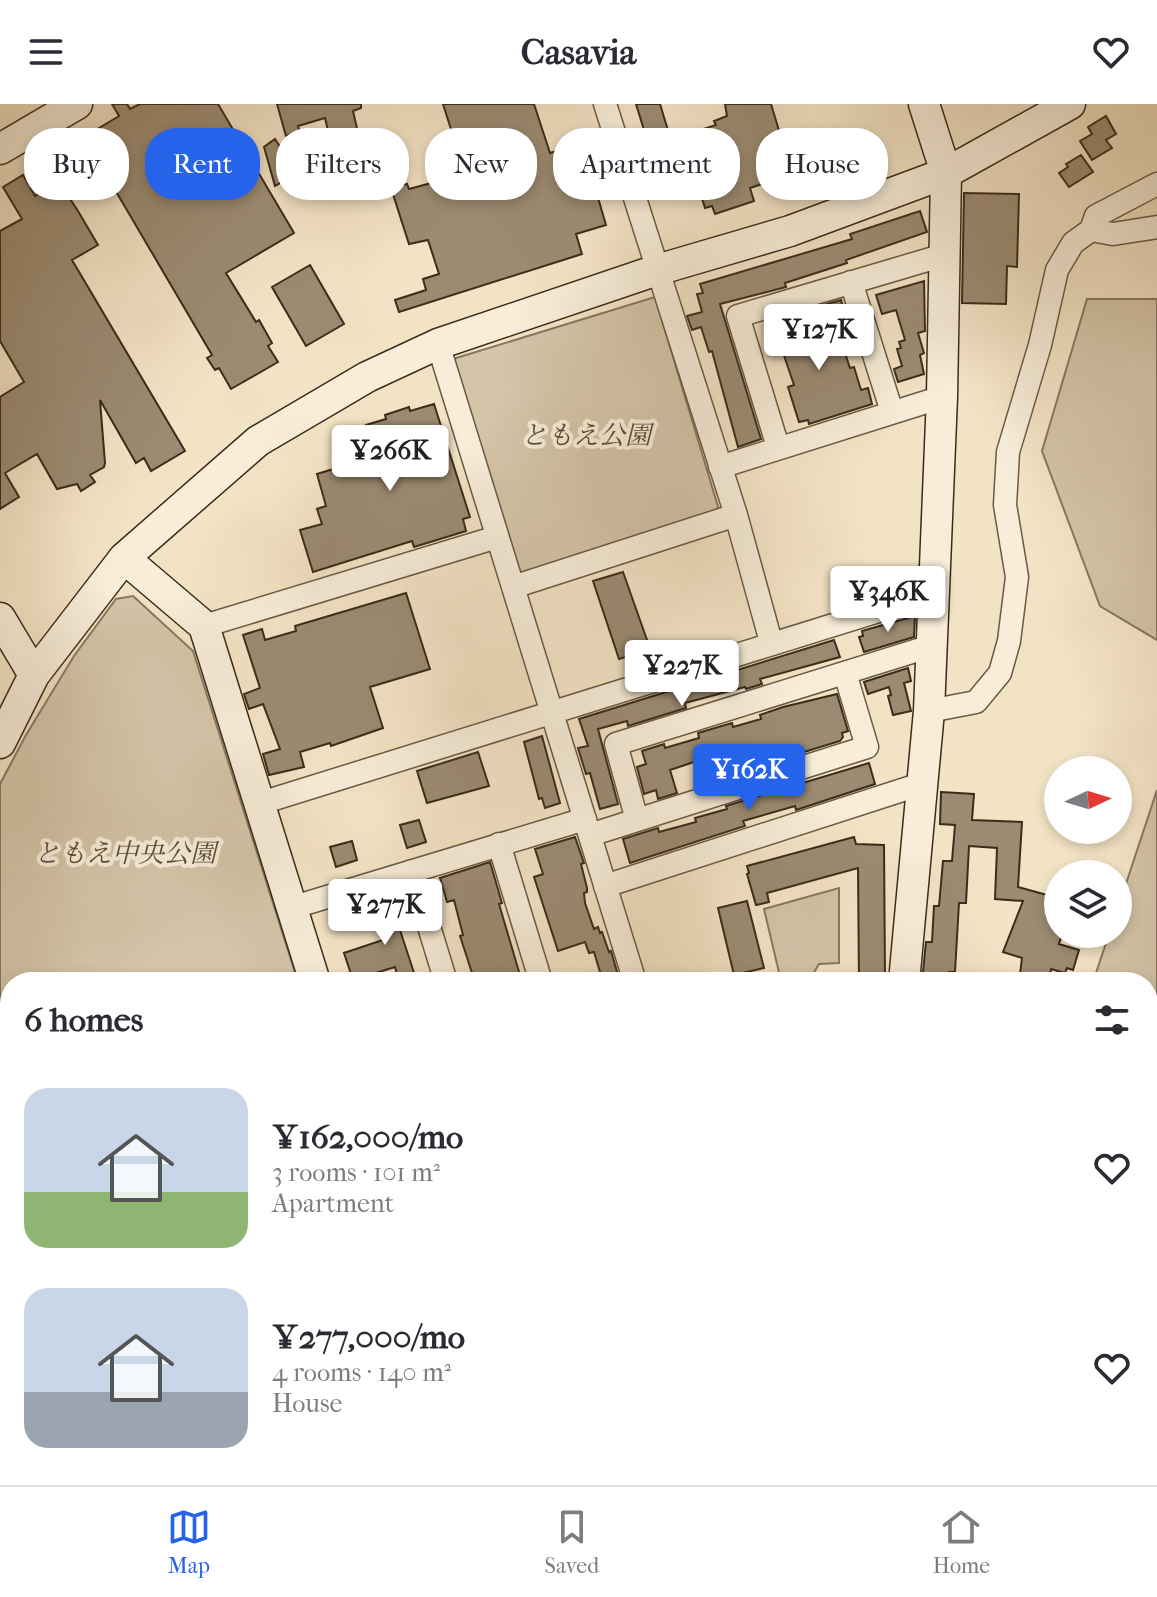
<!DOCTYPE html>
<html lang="en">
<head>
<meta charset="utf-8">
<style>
	body { margin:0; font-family:"IM FELL French Canon","Noto Serif JP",serif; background:#f2f2f3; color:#2b2b33; height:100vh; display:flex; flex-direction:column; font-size:30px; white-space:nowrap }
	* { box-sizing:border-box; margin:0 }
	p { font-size:26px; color:#7c7c81 }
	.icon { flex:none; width:44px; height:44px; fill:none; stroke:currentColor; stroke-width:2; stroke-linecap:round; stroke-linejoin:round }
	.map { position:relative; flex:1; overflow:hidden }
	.panel { position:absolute; left:0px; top:868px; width:1158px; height:514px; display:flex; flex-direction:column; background:#fff; border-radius:32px 32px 0 0; box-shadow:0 4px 12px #0003 }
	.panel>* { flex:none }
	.banner { position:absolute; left:24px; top:24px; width:1110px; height:72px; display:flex; gap:16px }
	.needle { width:52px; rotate:86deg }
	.tools { position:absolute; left:1044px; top:652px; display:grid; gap:16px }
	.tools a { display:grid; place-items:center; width:88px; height:88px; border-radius:50%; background:#fff; box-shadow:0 4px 12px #0003; font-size:40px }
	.price { position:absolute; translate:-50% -68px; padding:0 18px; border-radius:8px; background:#fff; color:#222; font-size:26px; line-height:52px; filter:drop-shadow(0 2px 4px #0008) }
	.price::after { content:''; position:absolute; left:50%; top:48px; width:24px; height:18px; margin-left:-12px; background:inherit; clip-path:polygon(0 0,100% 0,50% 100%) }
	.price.current { background:#2563eb; color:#fff }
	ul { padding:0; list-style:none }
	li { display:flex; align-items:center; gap:24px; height:200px; padding:0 24px }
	li span { display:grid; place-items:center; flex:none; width:224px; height:160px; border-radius:24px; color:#555 }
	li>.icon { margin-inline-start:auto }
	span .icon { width:96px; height:96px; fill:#fffc; stroke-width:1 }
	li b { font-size:34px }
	h2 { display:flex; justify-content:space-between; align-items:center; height:96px; padding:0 24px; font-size:34px }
	.tag { padding:0 28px; border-radius:32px; background:#fff; box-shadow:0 4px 12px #0003; font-size:28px; line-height:72px }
	.tag.current { background:#2563eb; color:#fff }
	header { display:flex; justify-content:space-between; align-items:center; height:104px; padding:0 24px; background:#fff; font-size:36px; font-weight:700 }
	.dock { display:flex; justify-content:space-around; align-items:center; height:112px; border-top:2px solid #e1e1e2; background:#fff; font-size:22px; color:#7c7c81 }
	.dock a { display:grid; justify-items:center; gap:4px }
	.dock .current { color:#2563eb }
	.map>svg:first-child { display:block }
</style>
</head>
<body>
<header><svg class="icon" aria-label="menu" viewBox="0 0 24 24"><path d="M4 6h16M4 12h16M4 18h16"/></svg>Casavia<svg class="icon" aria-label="heart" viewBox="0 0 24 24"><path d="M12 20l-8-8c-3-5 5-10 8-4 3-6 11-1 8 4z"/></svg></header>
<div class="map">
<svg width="1157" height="1381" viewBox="0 0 1157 1381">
	<rect width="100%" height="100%" fill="#f3e3c5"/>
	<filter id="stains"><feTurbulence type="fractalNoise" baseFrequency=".0025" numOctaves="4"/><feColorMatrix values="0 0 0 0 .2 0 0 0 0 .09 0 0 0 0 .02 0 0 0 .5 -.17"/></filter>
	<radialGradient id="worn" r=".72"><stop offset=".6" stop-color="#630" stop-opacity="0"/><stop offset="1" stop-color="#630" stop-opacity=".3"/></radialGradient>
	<!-- green -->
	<path fill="#d4c4a8" stroke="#887860" stroke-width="2" d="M655,193l64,213 -199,68 -67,-219z
		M1087,195h70v341l-57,-34 -58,-155z
		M133,492l60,55 105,331h-288v30l-10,-5v-223l26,-49 48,-79 42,-57z
		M1157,686v695h-265l11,-9h245v-494h-55l16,-48h9v-26z
		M839,784v75l-20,1 -10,17h-28l-17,-72z
		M399,1372h166l6,9h-169z"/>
	<!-- building -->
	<path fill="#9b8b72" stroke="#3c2c19" stroke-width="2" d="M112,0h15l3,5 10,-5h78l76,129 -68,40 30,49 3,-2 13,23 -4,3 10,16 -47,27 -12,-21 -4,2 -8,-12 5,-3 -128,-218 35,-21z
		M277,0h84v4l-8,3 6,26 -28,6 -6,-25 -27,8 2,6 -14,4z
		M443,0h91l16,49 32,-10 24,82 -30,9 6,20 -183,58 -4,-12 31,-10 -3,-11 16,-5 -11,-34 -19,4 -18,-56 16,-4 2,5 26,-7 -6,-25 28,-9z
		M636,0h24l10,33 -22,6z
		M725,0h46l19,63 -9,3 2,7 -33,11 4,13 -39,13 -3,-8 -7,2 -23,-72 34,-11 -2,-4 13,-5z
		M1106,12l10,18 -10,6 6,8 -20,12 -12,-19 12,-7 -4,-7z
		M275,35l22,34 -22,13 -11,-39z
		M1081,51l12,17 -24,15 -10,-14 9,-6 -2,-3z
		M23,71l12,21 24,-14 19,29 20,34 -26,15 113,191 -34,20 -7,-13 -8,5 -36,-63 5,63 -1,4 -14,8 5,7 -14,9 -4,-7 -20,5 -20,-35 -32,19 14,24 -19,12v-112l24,-15 -24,-41v-110l22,-12 -19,-32z
		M964,89l55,1 -2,73 -10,-1 -1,38 -44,-1z
		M920,107l7,21 -81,28 1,3 -62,20 1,4 -66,17 41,135 -23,8 -26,-96 -3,1 -8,-25 -9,3 -5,-14 15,-4 -5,-18 6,-1 -3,-9 152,-45 -2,-5z
		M310,161l34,59 -38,22 -34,-59z
		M924,177l1,50 -7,2 6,20 -4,2 4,19 -26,8 -4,-13 8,-3 -5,-17 4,-1 -2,-6 6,-2 -9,-30 -14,4 -6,-19z
		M841,196l4,15 -21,6 -4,-15z
		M794,210l5,19 34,-11 7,26 3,-1 7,21 4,-1 7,23 7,-2 4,16 -63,20 -1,-4 -9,2 -11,-35 6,-2 -22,-65z
		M434,300l36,113 -7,2 3,12 -52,16 -2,-6 -99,31 -13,-42 22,-6 -5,-15 9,-3 -9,-32 59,-18 -10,-31 20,-6 -1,-4 24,-8 1,4z
		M623,468l29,82 -16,5 -1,-5 -16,5 -26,-78z
		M406,489l24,76 -60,18 13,41 -52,18 -1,-3 -30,9 4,15 -35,8 -6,-21 17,-5 -17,-45 -14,5 -5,-15 16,-6 -17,-53 19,-6 3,11 31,-9 -1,-5z
		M915,512l-1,21 -50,15 -5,-15 4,-1 -1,-5z
		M834,536l6,17 -80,22 2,5 -16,5 -1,-2 -60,16 1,5 -58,18 -1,-5 -29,8 20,75 -18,5 -10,-36 -4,1 -8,-26 10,-2 -9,-27z
		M908,564l3,13 -7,2 7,28 -18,4 -5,-19 3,-1 -2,-8 -21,7 -4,-12z
		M837,590l11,37 -6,2 1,4 -3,4 -52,16 -1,-3 -33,9 1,5 -51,16 -7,-23 -27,9 7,23 -19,6 -2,-9 -12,4 -7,-27 9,-3 -4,-13 22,-7 1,4 34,-10 -1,-5 34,-10 1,4 28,-8 -1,-4 23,-8z
		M542,632l18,67 -15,5 -3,-10 -3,1 -15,-57z
		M478,648l11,34 -62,17 -10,-32z
		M869,659l6,21 -79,26 -1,-4 -52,15 2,5 -115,37 -7,-24 35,-11 1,4 37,-10 -1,-4 32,-9 -1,-3z
		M941,688l33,2 -2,26 50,2 -4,65 40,11v36h4l-3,10 20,6 -6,20 -6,-2 -2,5 -14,-4 -2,13h-30l3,-24 -19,-6 20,-51 -28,-2 2,-51 -28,-2 -3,57h-7l-4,69h-6v10h-27l4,-40h6l2,-36h5l4,-45h9l3,-36 -15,-1z
		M419,716l7,22 -19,6 -7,-23z
		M575,733l9,26 -3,1 6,24v4l-3,1 1,10 9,26 4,-2 2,6 2,-1 7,20 2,-1 9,31h-17l-9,-30 -5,1 -4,-11 -27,9 -24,-74 9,-3 -8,-25z
		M854,733l2,7 28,1 1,132h-3v5h-23l-1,-114 -91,25 2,9 -13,3 -9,-31 2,-1 -2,-7z
		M352,737l5,19 -21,7 -6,-20z
		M490,758l12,41 -3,1 23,78h-47l-15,-46 3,-1 -9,-35 -7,2 -7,-24z
		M399,790l8,27 -9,3 19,58h-18l-4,-15 -42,13 -9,-27 39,-13 -1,-2 6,-2 -11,-35z
		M747,797l17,67 -30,7 -16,-67z"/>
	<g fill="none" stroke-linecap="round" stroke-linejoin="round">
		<!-- street casing -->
		<g stroke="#6a5a44" stroke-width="25">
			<path id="street" d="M605,0l131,411 35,127
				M1091,126l5,-14 61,-32
				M851,178l41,130
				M438,240l197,638
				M778,343l-40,-131 206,-61
				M720,363l222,-70
				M513,483l223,-72
				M204,522l293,-89
				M929,607l47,-9 24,-29 9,-32 8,-64 -12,-72 3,-53 32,-107 17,-75 16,-27 18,-13 22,4 44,-7
				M261,699l672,-209
				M637,716l230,-73 -22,-74
				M590,731l47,-15 -21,-76 315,-98
				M499,740l42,138
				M412,767l34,111
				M605,782l316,-102
				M294,803l291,-88
				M0,916l10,5
				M168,1372l1,9"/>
		</g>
		<!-- secondary casing -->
		<g stroke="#3c2c19" stroke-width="33">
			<path id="secondary" d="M0,45l77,-45
				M124,454l80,68 111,356
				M0,514l34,57
				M0,639l34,-68 90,-117 134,-117 109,-64 71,-33 219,-74 133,-39 156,-58 124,-69
				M904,878l25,-271 13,-314 4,-224 -22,-69
				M1148,944l9,3
				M365,1372l1,9"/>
		</g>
		<!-- path -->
		<path stroke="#3c2c19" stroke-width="3" stroke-dasharray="2 4" stroke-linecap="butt" d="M981,1372l14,9"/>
		<!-- street -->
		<use href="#street" stroke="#f7edd9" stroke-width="22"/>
		<!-- secondary -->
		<use href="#secondary" stroke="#f7edd9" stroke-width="30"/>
	</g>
	<g text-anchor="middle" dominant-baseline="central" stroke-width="8" stroke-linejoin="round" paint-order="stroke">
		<!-- park labels -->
		<g font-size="26" font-style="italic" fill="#5a4a36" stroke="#f7edd9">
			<text x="586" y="331">ともえ公園</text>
			<text x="125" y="749">ともえ中央公園</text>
		</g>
	</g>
	<rect width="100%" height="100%" filter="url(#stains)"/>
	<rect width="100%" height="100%" fill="url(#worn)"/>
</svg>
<div class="tools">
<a><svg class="needle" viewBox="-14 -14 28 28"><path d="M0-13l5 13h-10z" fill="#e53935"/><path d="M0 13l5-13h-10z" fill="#7c7c81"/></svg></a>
<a><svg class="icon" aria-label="layers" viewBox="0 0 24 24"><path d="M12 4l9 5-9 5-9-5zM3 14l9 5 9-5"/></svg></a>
</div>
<b class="price" style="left:819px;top:268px">¥127K</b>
<b class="price" style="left:390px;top:389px">¥266K</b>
<b class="price" style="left:888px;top:530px">¥346K</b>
<b class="price" style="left:682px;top:604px">¥227K</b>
<b class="price current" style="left:749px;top:708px">¥162K</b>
<b class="price" style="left:385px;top:843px">¥277K</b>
<div class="banner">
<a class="tag">Buy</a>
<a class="tag current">Rent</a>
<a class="tag">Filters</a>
<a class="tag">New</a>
<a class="tag">Apartment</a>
<a class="tag">House</a>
</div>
<section class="panel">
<h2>6 homes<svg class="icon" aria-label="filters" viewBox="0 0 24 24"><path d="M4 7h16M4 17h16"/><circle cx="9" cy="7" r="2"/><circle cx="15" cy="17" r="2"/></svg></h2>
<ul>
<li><span style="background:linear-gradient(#c9d6e8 65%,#8fb573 0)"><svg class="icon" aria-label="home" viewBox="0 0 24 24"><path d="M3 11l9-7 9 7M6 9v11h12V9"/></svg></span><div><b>¥162,000/mo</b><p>3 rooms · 101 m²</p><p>Apartment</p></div><svg class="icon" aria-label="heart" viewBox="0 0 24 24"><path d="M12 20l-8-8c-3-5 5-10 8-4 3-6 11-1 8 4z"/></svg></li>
<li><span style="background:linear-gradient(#c9d6e8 65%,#9aa5b1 0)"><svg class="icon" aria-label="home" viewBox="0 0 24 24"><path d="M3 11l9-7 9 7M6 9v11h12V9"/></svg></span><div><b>¥277,000/mo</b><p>4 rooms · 140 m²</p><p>House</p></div><svg class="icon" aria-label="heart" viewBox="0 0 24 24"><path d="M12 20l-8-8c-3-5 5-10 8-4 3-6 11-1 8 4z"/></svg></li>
</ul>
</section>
</div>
<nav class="dock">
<a class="current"><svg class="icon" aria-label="map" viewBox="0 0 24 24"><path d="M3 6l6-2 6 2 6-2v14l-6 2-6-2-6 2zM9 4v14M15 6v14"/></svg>Map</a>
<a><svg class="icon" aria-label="saved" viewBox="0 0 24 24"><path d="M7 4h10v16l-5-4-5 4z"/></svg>Saved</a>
<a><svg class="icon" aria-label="home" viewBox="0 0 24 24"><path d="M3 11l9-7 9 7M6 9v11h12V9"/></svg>Home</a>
</nav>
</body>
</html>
